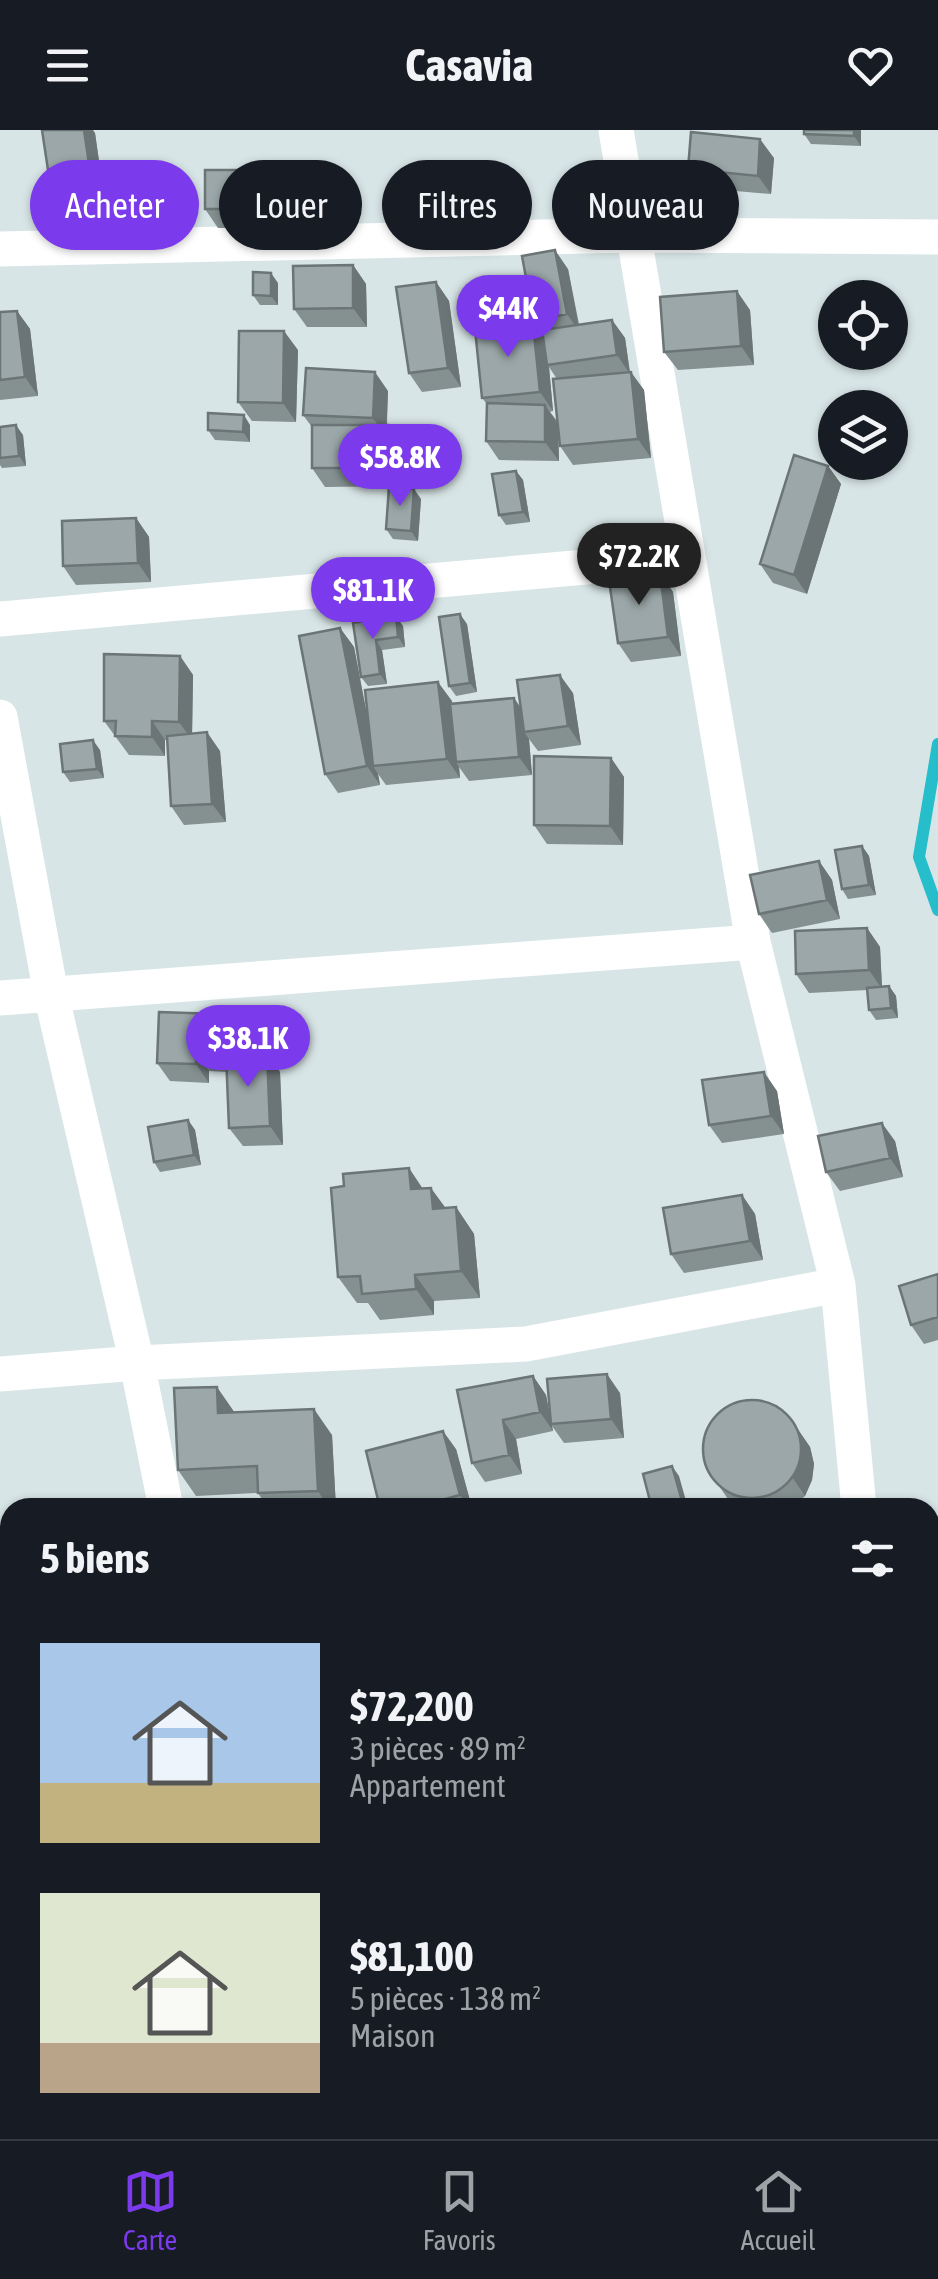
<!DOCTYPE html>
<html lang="fr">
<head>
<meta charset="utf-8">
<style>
	body { margin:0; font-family:"Asap Condensed",sans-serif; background:#20242c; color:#f1f3f6; height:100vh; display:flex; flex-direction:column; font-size:38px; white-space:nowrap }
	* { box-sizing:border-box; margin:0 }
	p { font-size:32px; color:#9ea1a6 }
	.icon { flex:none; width:55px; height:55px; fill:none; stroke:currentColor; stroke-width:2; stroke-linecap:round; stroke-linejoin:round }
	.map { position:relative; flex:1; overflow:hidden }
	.sheet { position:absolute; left:0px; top:1368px; width:940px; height:642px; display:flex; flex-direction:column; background:#171b24; border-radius:30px 30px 0 0; box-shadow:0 2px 8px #0004 }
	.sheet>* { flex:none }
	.top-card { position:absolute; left:30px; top:30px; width:880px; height:90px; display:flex; gap:20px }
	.controls { position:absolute; left:818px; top:150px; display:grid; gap:20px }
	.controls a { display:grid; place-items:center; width:90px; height:90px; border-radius:50%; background:#171b24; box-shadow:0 2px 8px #0004; font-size:50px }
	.price { position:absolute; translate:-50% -85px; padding:0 22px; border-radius:35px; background:#7c3aed; color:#fff; font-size:32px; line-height:65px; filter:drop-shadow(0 2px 5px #0008) }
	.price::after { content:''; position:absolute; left:50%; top:60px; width:30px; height:22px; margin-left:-15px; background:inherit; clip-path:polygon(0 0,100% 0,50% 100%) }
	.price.current { background:#222; color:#fff }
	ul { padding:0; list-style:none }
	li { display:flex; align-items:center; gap:30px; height:250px; padding:0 40px }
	li span { display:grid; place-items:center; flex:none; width:280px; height:200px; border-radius:0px; color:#555 }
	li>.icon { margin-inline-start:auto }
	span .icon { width:120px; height:120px; fill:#fffc; stroke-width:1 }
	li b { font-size:42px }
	h2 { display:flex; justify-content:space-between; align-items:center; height:120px; padding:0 40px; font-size:42px }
	.chip { padding:0 35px; border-radius:45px; background:#171b24; box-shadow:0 2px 8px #0004; font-size:35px; line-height:90px }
	.chip.current { background:#7c3aed; color:#fff }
	header { display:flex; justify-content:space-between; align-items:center; height:130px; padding:0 40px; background:#171b24; font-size:45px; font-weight:700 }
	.menu { display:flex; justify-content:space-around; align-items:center; height:140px; border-top:2px solid #363941; background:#171b24; font-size:28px; color:#9ea1a6 }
	.menu a { display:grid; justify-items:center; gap:5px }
	.menu .current { color:#7c3aed }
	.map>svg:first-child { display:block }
</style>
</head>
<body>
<header><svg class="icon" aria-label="menu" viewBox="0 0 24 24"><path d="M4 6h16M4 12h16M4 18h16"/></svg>Casavia<svg class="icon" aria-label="heart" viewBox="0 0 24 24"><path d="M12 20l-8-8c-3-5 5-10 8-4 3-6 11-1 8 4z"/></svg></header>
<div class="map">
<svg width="938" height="2009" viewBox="0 0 938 2009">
	<rect width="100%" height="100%" fill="#d8e5e6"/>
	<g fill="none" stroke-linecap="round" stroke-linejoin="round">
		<!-- stream -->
		<path stroke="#25beca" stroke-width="12" d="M938,614l-19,113 19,53"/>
		<!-- river -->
		<path stroke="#25beca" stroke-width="78" d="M930,1936l8,-3
			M773,2009l20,-9"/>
		<!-- street -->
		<path stroke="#fff" stroke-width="35" d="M616,0l137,812 85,343 21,223
			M0,119l632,-14 305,2
			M0,489l687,-61
			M0,587l51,277 86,369 29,145
			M0,868l753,-56
			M0,1244l137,-11 389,-19 312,-59
			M0,1625l10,-1
			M0,1994h10
			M273,2000l2,9"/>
	</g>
	<!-- wall -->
	<path fill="#859090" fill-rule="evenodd" d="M861,0v16l-50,-2 -7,-10z
		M95,3l10,70 -41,6 -13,-19z
		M774,28l-3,36 -70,-6 -13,-19z
		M279,59v39h-61l-13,-19z
		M694,59l-2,36 -30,-2 -7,-10z
		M353,135l13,19 1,43h-60l-13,-18z
		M568,139l11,55 33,-4 13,18 5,34 14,18 7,68 -78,7 -13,-19 -2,-14 1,29 -60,-1 -13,-19 1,-37 -5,-6 51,-75 10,15 -1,-6 -8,-11zM549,237l8,12 1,43 -8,-10 3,-1z
		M436,152l13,19 12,86 -39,5 -13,-19z
		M278,153v22h-18l-7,-10z
		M750,180l4,55 -76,5 -14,-18z
		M17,181l13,18 8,67 -38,4v-88z
		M298,220l-2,72 -44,-1 -14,-19z
		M388,261l-1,34 14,19v42l-76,1 -13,-19v-41l-9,-12z
		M250,295v17l-35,-2 -7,-10z
		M0,297l23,8 3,31 -24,2 -2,-3z
		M828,336l13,18 -34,110 -34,-11 -13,-19z
		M516,341l7,9 7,42 -24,3 -7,-10z
		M421,369l-3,42 -25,-2 -7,-10z
		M136,388l13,19 2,45 -75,3 -13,-19z
		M660,443l13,19 8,64 -50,6 -13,-19z
		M353,493l50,3 2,21 -23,3 5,34 -19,2 -7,-9z
		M467,494l10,68 -21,4 -7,-10z
		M340,498l14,19 14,76 84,-22v3l62,-6 7,11 52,-16 8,52 -43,6 -9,-12 3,36 -63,6 -10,-14 1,11 -74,7 -8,-11 2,11 -42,8 -13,-19z
		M180,526l13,19 -1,59 28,17 6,71 -42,3 -13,-19 -4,-66h-2v16l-36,-1 -25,-34z
		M100,620l4,28 -34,4 -7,-10z
		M611,628l13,19 -1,68 -76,-1 -13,-19z
		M862,716l7,10 7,39 -28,4 -6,-10z
		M819,731l13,19 8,39 -68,14 -13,-19z
		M867,798l13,19 2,40 7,-1 7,10 2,22 -22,2 -7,-10 -1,-20 -59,3 -13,-19z
		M218,884l13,19 -1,21 37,-1 13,19 3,73 -40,1 -14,-18 -2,-56 -18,-1v12l-39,-2 -13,-18z
		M777,961l7,43 -62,9 -13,-18z
		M188,990l7,10 6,35 -41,7 -6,-10z
		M895,1011l8,36 -63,14 -14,-19z
		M423,1059l22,19 11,-1 18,27 6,64 -46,3v14l-54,5 -12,-17h-11l-19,-26z
		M742,1065l13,19 8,46 -79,13 -13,-19z
		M938,1144v66l-14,4 -13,-19z
		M533,1246l13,19 4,21 70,-23 4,45 -60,5 -12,-17 1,5 -37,8 6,35 -37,8 -13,-19z
		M234,1282l98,23 4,73h-68l-10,-15 -62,3 -18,-26z
		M787,1284l23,33 4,17 -2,16 -7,16 -12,11 -54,1 -9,-6 -13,-19z
		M456,1319l16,59h-92z
		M930,1411l8,1v45l-8,-1z
		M930,1502l8,1v55l-8,-1z
		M0,1854l10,2v47l-10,-2z
		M0,1922l10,1v55l-10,-1z"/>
	<!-- shaded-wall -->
	<path fill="#6c7576" d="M84,0h9l2,3 10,70 -13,-19z
		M854,0h7v16l-7,-10z
		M760,9l14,19 -3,36 -13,-18z
		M266,40l13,19v39l-13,-19z
		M687,49l7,10 -2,36 -7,-10z
		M555,120l13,19 12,64 -13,-19z
		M353,135l13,19 1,43 -14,-19z
		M271,143l7,10v22l-7,-9z
		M436,152l13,19 12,86 -13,-19z
		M737,161l13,19 4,55 -13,-19z
		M17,181l13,18 8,67 -13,-19z
		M612,190l13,18 5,36 -13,-19z
		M533,193l13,19 1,23 2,2 4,44 -13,-19z
		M284,201l14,19 -2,72 -13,-19z
		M375,242l13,19 -2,46 -13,-19z
		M631,242l13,18 7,68 -13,-19z
		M545,275l13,19 1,37 -14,-19z
		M244,285l6,10v17l-7,-10z
		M16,295l7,10 3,31 -7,-10z
		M388,295l13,19v42l-13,-18z
		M828,336l13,18 -34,110 -13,-19z
		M516,341l7,9 7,42 -7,-10z
		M414,359l7,10 -3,42 -7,-10z
		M136,388l13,19 2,45 -13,-19z
		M660,443l13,19 8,64 -13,-19z
		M460,484l7,10 10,68 -7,-9z
		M396,486l7,10 2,21 -7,-10z
		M340,498l14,19 23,119h-4l5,8 2,11 -13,-19z
		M376,510l6,10 5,34 -7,-10z
		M180,526l13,19 -1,65 -13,-18z
		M560,545l13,18 8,52 -13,-19z
		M438,552l14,19 6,61h-2l3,5 1,11 -13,-19z
		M514,568l13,19 -3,15 5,7 3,36 -13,-18z
		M152,591l13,19v16l-13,-19z
		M207,602l13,19 6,71 -14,-18z
		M93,610l7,10 4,28 -7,-9z
		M611,628l13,19 -1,68 -13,-19z
		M862,716l7,10 7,39 -7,-10z
		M819,731l13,19 8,39 -13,-19z
		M867,798l13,19 2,42 -13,-19z
		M889,856l7,10 2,22 -7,-10z
		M218,884l13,19 -1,39 -14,-19z
		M196,922l13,19v12l-13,-19z
		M267,923l13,19 3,73 -13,-19z
		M764,942l13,19 7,43 -13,-18z
		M188,990l7,10 6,35 -7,-10z
		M882,993l13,18 8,36 -13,-19z
		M409,1038l18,27 -16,-6z
		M431,1058l19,26 -17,-5z
		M742,1065l13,19 8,46 -13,-19z
		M456,1077l18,27 6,64 -19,-27z
		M415,1145l19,26v14l-18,-26z
		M607,1244l13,19 4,45 -13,-19z
		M533,1246l13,19 7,36 -13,-19z
		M217,1257l18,26h-17z
		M314,1279l18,26 4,73h-7l-11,-17z
		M503,1290l13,19 6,35 -13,-19z
		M797,1298l13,19 4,17 -2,16 -7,16 -13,-19z
		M443,1301l13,18 16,59h-3l-9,-13z
		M672,1336l7,10 9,32h-4z"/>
	<!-- building -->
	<path fill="#9ba7a8" stroke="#6c7576" stroke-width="2.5" d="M42,0h42l8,54 -41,6z
		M804,0h50v6l-50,-2z
		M691,2l69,7 -2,37 -70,-7z
		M205,40h61v39h-61z
		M656,48l31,1 -2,36 -30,-2z
		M555,120l12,64 -33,7 -12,-65z
		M353,135v43l-59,1 -1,-43z
		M253,142l18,1v23l-18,-1z
		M436,152l12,86 -39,5 -13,-86z
		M737,161l4,55 -77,6 -4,-55z
		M17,181l8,66 -25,3v-68z
		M612,190l5,35 -70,10 -5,-35z
		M533,193l7,69 -58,6 -7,-69z
		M239,201h45l-1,72 -45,-1z
		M306,238l69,4 -2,46 -70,-3z
		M631,242l7,67 -78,7 -7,-67z
		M487,273l58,2v37l-59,-1z
		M208,283l36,2 -1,17 -35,-2z
		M16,295l3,31 -19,2v-31z
		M312,295h76v43h-76z
		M794,325l34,11 -34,109 -34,-11z
		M516,341l7,41 -24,3 -7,-41z
		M389,357l25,2 -3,42 -25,-2z
		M136,388l2,45 -75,3 -1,-45z
		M660,443l8,64 -50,6 -9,-63z
		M460,484l10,69 -21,3 -10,-69z
		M396,486l2,21 -22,3 4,34 -19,3 -8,-54z
		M340,498l27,138 -42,8 -26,-138z
		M104,524l76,2 -1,66 -27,-1v16l-37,-1 1,-15h-12z
		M560,545l8,51 -44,6 -7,-52z
		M438,552l9,77 -74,7 -8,-76z
		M514,568l5,59 -63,5 -6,-58z
		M207,602l5,72 -41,2 -4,-70z
		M93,610l4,29 -34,3 -3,-28z
		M534,626l77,2 -1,68 -76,-1z
		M862,716l7,39 -27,4 -7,-39z
		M819,731l8,39 -68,14 -9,-39z
		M867,798l2,42 -73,4 -1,-43z
		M889,856l2,22 -22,2 -2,-22z
		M159,882l59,2 -2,39 -20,-1v12l-39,-1z
		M267,923l3,73 -41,2 -3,-74z
		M764,942l7,44 -62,9 -7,-45z
		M188,990l6,35 -40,7 -6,-35z
		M882,993l8,35 -64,14 -8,-36z
		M409,1038l2,21 20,-1 2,21 23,-2 5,64 -46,4 1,14 -54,5 -2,-18 -22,1 -7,-89 13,-2 -1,-12z
		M742,1065l8,46 -79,13 -8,-46z
		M938,1144v43l-27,8 -12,-39z
		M607,1244l4,45 -60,5 -4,-45z
		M533,1246l7,36 -37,8 6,35 -37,8 -15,-73z
		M217,1257l1,26 96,-4 4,82 -60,2 -1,-27 -79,4 -4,-82z
		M703 1319a49 49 0 1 1 98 0a49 49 0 1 1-98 0Z
		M443,1301l17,64 -47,13h-33l-14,-57z
		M672,1336l12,42h-52v-2l18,-5 -7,-27z
		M930,1411l8,1v36l-8,-1z
		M10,1446v94l-6,1 -4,-37v-56z
		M930,1502l8,1v39l-8,-2z
		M0,1854l10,2v39l-10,-2z
		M0,1922l10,1v37l-10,-1z
		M600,2000h26l1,9h-46l-1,-7z"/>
</svg>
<div class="controls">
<a><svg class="icon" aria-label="locate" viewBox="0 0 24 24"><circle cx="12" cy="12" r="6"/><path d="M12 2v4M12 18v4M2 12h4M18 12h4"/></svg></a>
<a><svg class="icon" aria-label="layers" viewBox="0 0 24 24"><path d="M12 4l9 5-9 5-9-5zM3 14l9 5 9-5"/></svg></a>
</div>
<b class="price" style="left:508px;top:230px">$44K</b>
<b class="price" style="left:400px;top:379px">$58.8K</b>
<b class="price current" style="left:639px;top:478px">$72.2K</b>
<b class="price" style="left:373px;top:512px">$81.1K</b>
<b class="price" style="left:248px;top:960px">$38.1K</b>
<div class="top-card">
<a class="chip current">Acheter</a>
<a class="chip">Louer</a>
<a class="chip">Filtres</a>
<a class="chip">Nouveau</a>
</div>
<section class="sheet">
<h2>5 biens<svg class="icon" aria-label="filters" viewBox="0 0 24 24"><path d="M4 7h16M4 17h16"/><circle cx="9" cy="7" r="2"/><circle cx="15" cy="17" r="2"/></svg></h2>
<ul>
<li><span style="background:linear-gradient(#a9c7e8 70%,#c2b280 0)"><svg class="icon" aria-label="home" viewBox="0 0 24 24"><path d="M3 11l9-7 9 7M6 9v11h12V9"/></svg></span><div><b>$72,200</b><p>3 pièces · 89 m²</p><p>Appartement</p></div></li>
<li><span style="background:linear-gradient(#dfe7d0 75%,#b9a48a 0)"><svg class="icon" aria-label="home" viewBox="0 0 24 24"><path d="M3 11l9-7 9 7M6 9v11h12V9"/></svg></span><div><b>$81,100</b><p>5 pièces · 138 m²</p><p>Maison</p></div></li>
</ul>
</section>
</div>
<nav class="menu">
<a class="current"><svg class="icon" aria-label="map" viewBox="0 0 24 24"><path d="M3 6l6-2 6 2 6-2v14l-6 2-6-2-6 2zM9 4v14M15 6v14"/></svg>Carte</a>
<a><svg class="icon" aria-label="saved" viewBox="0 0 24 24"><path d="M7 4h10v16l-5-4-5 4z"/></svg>Favoris</a>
<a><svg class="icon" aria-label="home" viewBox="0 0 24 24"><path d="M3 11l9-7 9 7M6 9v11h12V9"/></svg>Accueil</a>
</nav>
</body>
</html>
